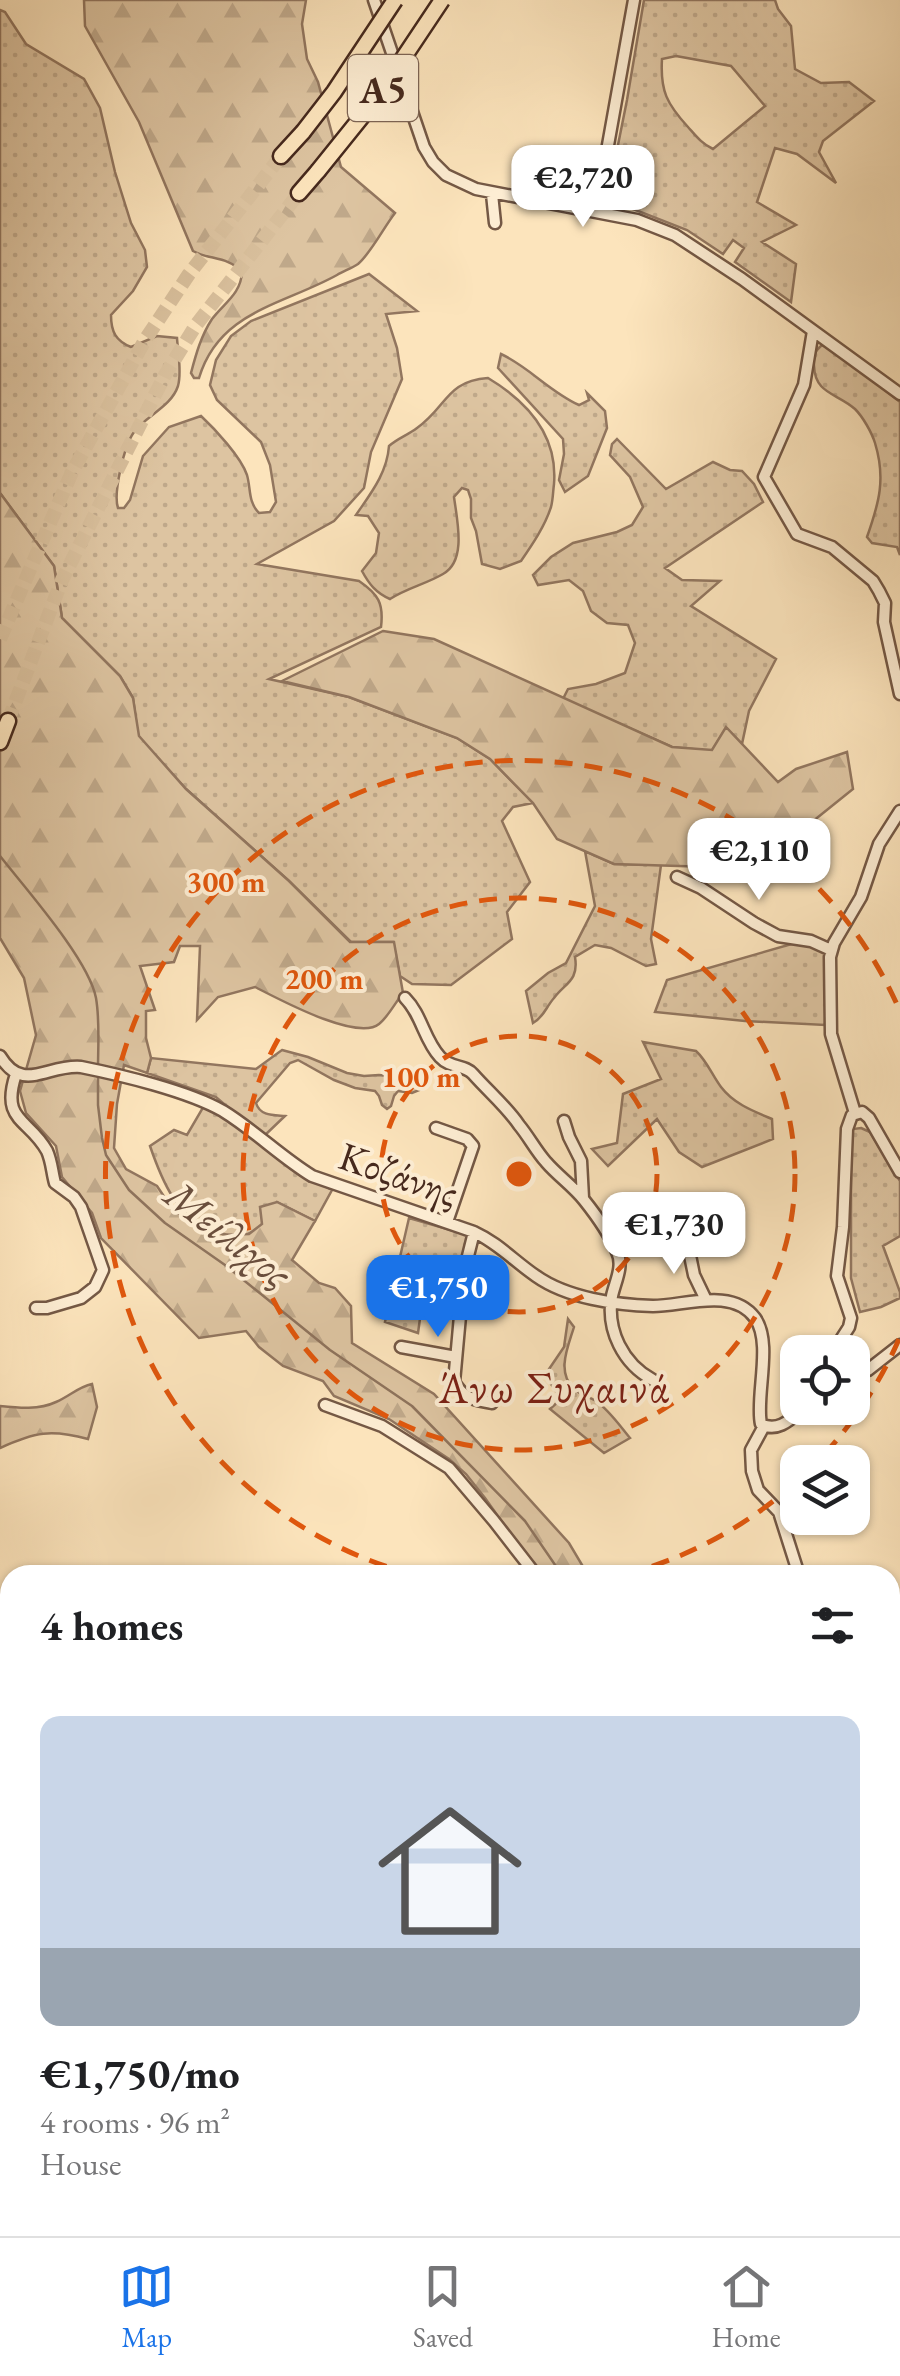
<!DOCTYPE html>
<html lang="en">
<head>
<meta charset="utf-8">
<style>
	body { margin:0; font-family:"EB Garamond",serif; background:#f6f6f6; color:#202124; height:100vh; display:flex; flex-direction:column; font-size:38px; white-space:nowrap }
	* { box-sizing:border-box; margin:0 }
	p { font-size:32px; color:#757577 }
	.icon { flex:none; width:55px; height:55px; fill:none; stroke:currentColor; stroke-width:2; stroke-linecap:round; stroke-linejoin:round }
	.map { position:relative; flex:1; overflow:hidden }
	.panel { position:absolute; left:0px; top:1565px; width:900px; height:672px; display:flex; flex-direction:column; background:#fff; border-radius:30px 30px 0 0; box-shadow:0 2px 8px #0004 }
	.panel>* { flex:none }
	.buttons { position:absolute; left:780px; top:1335px; display:grid; gap:20px }
	.buttons a { display:grid; place-items:center; width:90px; height:90px; border-radius:20px; background:#fff; box-shadow:0 2px 8px #0004; font-size:50px }
	.price { position:absolute; translate:-50% -85px; padding:0 22px; border-radius:20px; background:#fff; color:#222; font-size:32px; line-height:65px; filter:drop-shadow(0 2px 5px #0008) }
	.price::after { content:''; position:absolute; left:50%; top:60px; width:30px; height:22px; margin-left:-15px; background:inherit; clip-path:polygon(0 0,100% 0,50% 100%) }
	.price.selected { background:#1a73e8; color:#fff }
	ul { padding:0; list-style:none }
	li { display:grid; align-content:center; gap:20px; height:530px; padding:0 40px }
	li+li { border-top:2px solid #e0e0e0 }
	li span { display:grid; place-items:center; height:310px; border-radius:20px; color:#555 }
	li>.icon { margin-inline-start:auto }
	span .icon { width:180px; height:180px; fill:#fffc; stroke-width:1 }
	li b { font-size:42px }
	h2 { display:flex; justify-content:space-between; align-items:center; height:120px; padding:0 40px; font-size:42px }
	.dock { display:flex; justify-content:space-around; align-items:center; height:140px; border-top:2px solid #e0e0e0; background:#fff; font-size:28px; color:#757577 }
	.dock a { display:grid; justify-items:center; gap:5px }
	.dock .selected { color:#1a73e8 }
	.map>svg:first-child { display:block }
</style>
</head>
<body>
<div class="map">
<svg width="900" height="2236" viewBox="0 0 900 2236">
	<defs>
		<pattern id="grass-dots" width="8" height="8" patternUnits="userSpaceOnUse" patternTransform="scale(2.5)"><rect width="8" height="8" fill="#ddc4a1"/><path d="M2 2h.1M6 6h.1" fill="none" stroke="#bfa88a" stroke-width="1.8" stroke-linecap="round"/></pattern>
		<pattern id="forest-firs" width="22" height="20" patternUnits="userSpaceOnUse" patternTransform="scale(2.5)"><rect width="22" height="20" fill="#ddc4a1"/><path d="M5 1l3.5 6h-7zM16 11l3.5 6h-7z" fill="#bfa88a"/></pattern>
		<pattern id="cemetery-stones" width="16" height="16" patternUnits="userSpaceOnUse" patternTransform="scale(2.5)"><rect width="16" height="16" fill="#ddc4a1"/><path d="M2 7V4a2 2 0 0 1 4 0v3zM10 15v-3a2 2 0 0 1 4 0v3z" fill="#bfa88a"/></pattern>
	</defs>
	<rect width="100%" height="100%" fill="#fce4bc"/>
	<filter id="stains"><feTurbulence type="fractalNoise" baseFrequency=".002" numOctaves="4"/><feColorMatrix values="0 0 0 0 .2 0 0 0 0 .09 0 0 0 0 .02 0 0 0 .5 -.17"/></filter>
	<radialGradient id="worn" r=".72"><stop offset=".6" stop-color="#630" stop-opacity="0"/><stop offset="1" stop-color="#630" stop-opacity=".3"/></radialGradient>
	<!-- grass -->
	<path fill="url(#grass-dots)" stroke="#92765f" stroke-width="2.5" fill-rule="evenodd" d="M644,0h131l3,9 13,17 4,43 26,14 28,-1 25,19 -51,40 -4,11 17,31 -39,-29 -22,-6 -18,54 39,23 -34,17 34,22 -5,38 -56,-40 9,-14 -11,-8 -10,14 -36,-24 -72,-28 -4,-17 1,-10 15,-75zM676,56l55,10 34,40 -52,43c-11,-5 -17,-13 -25,-22 -21,-23 -28,-36 -26,-68z
		M0,10l5,2 21,32 58,35 16,29 15,64 16,51 14,27 2,17 -14,24 -22,24c0,17 5,26 20,32l26,-11 20,2c1,15 5,34 1,48 -7,21 -31,29 -44,46 -10,14 -21,61 -16,76h6l6,-8 13,-44 26,-29 32,-11c14,13 40,41 46,59 4,14 1,27 12,38l11,-1 6,-10 -6,-37 -9,-23 -44,-42 -7,-15 6,-25 15,-24 20,-15 118,-47 48,37 -31,3 11,34 5,31 -31,73 -7,36 -30,33 -77,43 102,17c19,13 25,22 22,46l-112,52 80,18 108,41 33,21 43,44 -20,4 -11,14 28,61 -23,30 5,27 -61,46 -39,-1 -12,-8 -7,-34h-42l-62,-61 -103,-92 -48,-53 -5,-38 -13,-22 -58,-58 -8,-52 -54,-73z
		M822,345l19,10 59,47v153l-3,-8 -25,-4 -5,-6c12,-34 19,-58 8,-94 -3,-10 -12,-26 -20,-34 -18,-16 -40,-15 -41,-43 -1,-11 0,-14 8,-21z
		M501,354c28,13 49,38 78,51l10,-5 -2,-7 18,18 2,17 -19,48 -23,16 -6,-12 5,-26 -1,-15 -65,-71z
		M488,378c40,24 70,57 66,106 -1,7 -1,16 -3,23 -6,19 -19,38 -30,54l-21,8 -18,-5 -6,-33 -5,-13v-19l-3,-9 -6,-2 -8,9c3,23 13,64 -11,77 -17,10 -36,14 -53,25 -14,-6 -21,-15 -28,-28l14,-18 3,-20 -11,-17 -12,-1c15,-22 31,-42 33,-69 9,-8 19,-11 28,-18 30,-21 29,-47 71,-50z
		M617,439l49,50 47,-27 17,8 12,1 12,13 9,18 -98,66 17,12 38,1 -29,25 85,53 -27,52 -7,33 -16,-16 -14,23 -40,-4 -109,-48 5,-10 28,-5 29,-11 10,-30 -7,-18 -21,-2 -16,-12 -8,-20 -14,-11 -31,5 -5,-10 18,-18 22,-14 44,-11 15,-7 11,-18 -13,-30 -20,-22 2,-11z
		M585,851l29,13 47,1 -10,74 5,25 -10,2 -35,-18 -16,-3 -20,12c4,24 -10,26 -21,41 -8,9 -10,19 -21,25l-7,-32 22,-18 18,-10 29,-57z
		M795,943h9l24,9 -3,73 -80,-4 -90,-9 12,-32z
		M643,1042l53,9c11,10 16,24 25,36 13,17 32,24 51,32l1,20 -71,28 -23,-15 -22,-33 -49,47 -16,-17 25,-6 6,-49 38,-15z
		M282,1050l26,7 39,16 17,3 15,-1 42,5 4,4 -1,4 -12,5 -14,-2 -4,5 -3,10 -4,3 -5,-4 -3,-9 -4,-5 -20,-3 -21,-8 -36,-20 -8,3 -34,40c4,13 17,12 29,13l-22,21 -47,-40 -69,-24 4,-15 105,11z
		M205,1104l11,5 75,60 41,21 -17,31 -38,-19c-7,11 -13,24 -25,30 -11,6 -27,3 -38,-1 -37,-13 -52,-50 -64,-85l24,-16 13,5z
		M861,1128l9,4 30,49v55l-17,10 17,46v6l-19,9 -21,5 -9,-34v-130l2,-19z
		M409,1218l59,17 1,8 -10,59 -36,-5 -5,36 -33,-11z
		M568,1319l6,8c-6,20 -18,45 0,62 7,6 15,8 22,12 13,9 24,25 34,37l-26,15 -54,-44 11,-10 -16,-24 19,-28z"/>
	<!-- forest -->
	<path fill="url(#forest-firs)" stroke="#92765f" stroke-width="2.5" d="M84,0h222l-4,24 5,35 11,23 23,85 54,46c-11,14 -24,40 -37,51 -6,4 -14,7 -21,11 -54,30 -118,36 -138,103h-5l-3,-5c5,-19 10,-37 21,-54 12,-16 29,-25 30,-47 -14,-16 -33,-12 -49,-21l-54,-129 -54,-96z
		M0,493l54,73 8,52 58,58 13,22 6,38 47,53 103,92 61,61h44l9,51c-8,10 -15,24 -24,31 -22,18 -102,-26 -124,-37l-37,10 -21,23 3,-74h-20l-6,16 -34,4 15,44 -9,1v27l5,20 -4,15 -23,-8 -7,39 -3,44 12,21 31,17 16,24 25,16 27,9 24,-1 13,-10 -2,-17 17,-5 38,19 -23,39 27,23 16,5 16,18 1,37 82,51 135,149 19,32h-48l-55,-77 -19,-24 -17,-15 -60,-40 -55,-23 -11,-15 -40,-15 -24,-19 -13,-16 -47,7 -98,-100 -9,-25 -30,-36 -6,-31 -30,-33 -6,-22 16,-56 -12,-57 -24,-40z
		M383,631l51,8 238,108 40,3 14,-23 52,55 18,-13 51,-17 6,37 -71,57 -71,21 -97,-3 -57,-25 -24,-36 -43,-44 -33,-21 -108,-41 -67,-16z
		M92,1384l5,23 -9,32c-37,-10 -53,-7 -88,9v-42c19,2 39,4 56,-4 14,-6 22,-15 36,-18z"/>
	<!-- cemetery -->
	<path fill="url(#cemetery-stones)" stroke="#92765f" stroke-width="2.5" d="M890,1900l10,4v89l-10,2z"/>
	<g fill="none" stroke-linecap="round" stroke-linejoin="round">
		<!-- stream -->
		<path stroke="#8e735c" stroke-width="2.5" d="M0,856c26,33 89,104 96,142 4,23 2,47 2,71
			M98,1077v28l4,33 4,17 23,35 36,33 60,42 105,85 82,56 113,115 37,54
			M890,1819l10,4"/>
		<!-- highway-tunnel -->
		<path stroke="#d8bf9c" stroke-width="14" stroke-dasharray="14 7" stroke-linecap="butt" d="M0,639l72,-167 73,-132 44,-66 92,-118
			M8,721l54,-141 103,-205 31,-50 103,-132"/>
		<!-- minor casing -->
		<g stroke="#745845" stroke-width="15">
			<path id="minor" d="M374,0l50,147 9,15 13,13 30,14 161,31 38,15 67,44 158,115
				M492,194l3,29
				M596,212l38,-212
				M813,331l-9,54 -40,92 33,57 35,13 41,34 6,10 6,12 -1,19 16,72
				M677,877l24,11 53,35 24,13 33,5 20,9
				M405,998c17,17 19,42 35,59 11,12 24,7 33,17 15,17 33,32 46,51 10,12 17,26 27,37 12,14 27,24 38,38 12,15 26,35 33,52 7,14 -2,30 -5,44 -6,34 11,68 41,84
				M0,1056c23,38 47,8 81,11 40,8 107,24 142,44 31,19 58,46 89,65l162,56c24,11 40,29 62,44 31,22 80,29 117,30 31,0 79,-19 102,12 18,25 0,79 6,106 17,9 30,-5 43,-16
				M16,1074c-16,48 13,44 31,77 5,11 5,22 8,32l19,14 7,10 22,63 -8,17 -14,11 -34,10h-11
				M855,1113l-24,-79 -1,-77 4,-14 27,-46 18,-53 21,-33
				M564,1121l5,16 12,24 2,37
				M436,1128l31,11 6,7 -26,76
				M474,1232l-10,40 -10,110c11,18 19,17 38,21
				M686,1236l8,39 12,25
				M401,1347l55,10
				M833,1352l16,-25 2,-9 -14,-42 6,-49 4,-98 5,-14 10,-3 7,6 31,54
				M852,1373l16,-3 32,-25
				M325,1405l57,21 67,42 45,53 42,54
				M764,1426l-13,24 1,21 6,19 21,22 20,63
				M890,1632l10,-4
				M890,1894l10,4
				M890,2084l10,2
				M890,2144h10
				M890,2185l10,1
				M286,2228l8,8
				M514,2228l2,8
				M678,2228l19,8
				M815,2228l1,8
				M584,2232l2,-4
				M127,2236l38,-8
				M713,2236l1,-8"/>
		</g>
		<!-- highway casing -->
		<g stroke="#46291d" stroke-width="19">
			<path id="highway" d="M281,156l22,-24
				M299,193l19,-22
				M0,742l8,-21"/>
		</g>
		<!-- minor -->
		<use href="#minor" stroke="#fdedd3" stroke-width="10"/>
		<!-- highway -->
		<use href="#highway" stroke="#fce4bc" stroke-width="14"/>
		<!-- highway-bridge casing -->
		<g stroke="#46291d" stroke-width="19" stroke-linecap="butt">
			<path id="highway-bridge" d="M303,132l31,-40 61,-92
				M318,171l58,-72 66,-99"/>
		</g>
		<!-- highway-bridge -->
		<use href="#highway-bridge" stroke="#fce4bc" stroke-width="14"/>
	</g>
	<!-- distance rings -->
	<g fill="none" stroke="#e0570d" stroke-width="5" stroke-dasharray="18 12">
		<circle cx="519" cy="1174" r="138"/>
		<circle cx="519" cy="1174" r="276"/>
		<path d="M899 1339A414 414 0 0 1 817 1462M796 1482A414 414 0 0 1 623 1575M415 1575A414 414 0 1 1 899 1009"/>
	</g>
	<g text-anchor="middle" dominant-baseline="central" stroke-width="8" stroke-linejoin="round" paint-order="stroke">
		<!-- shield labels -->
		<rect fill="#fdedd3" stroke="#7d6454" stroke-width="2.5" x="348" y="55" width="70" height="66" rx="8"/>
		<g font-size="38" font-weight="bold" fill="#46291d">
			<text x="383" y="88">Α5</text>
		</g>
		<!-- street labels -->
		<g font-size="40" fill="#46291d" stroke="#fdedd3">
			<text transform="translate(399 1174) rotate(19)">Κοζάνης</text>
		</g>
		<!-- water labels -->
		<g font-size="42" font-style="italic" fill="#6a4e3c" stroke="#fdedd3">
			<text transform="translate(229 1234) rotate(38)">Μείλιχος</text>
		</g>
		<!-- neighbourhood labels -->
		<g font-size="42" letter-spacing="2.5" fill="#7a1f14" stroke="#fdedd3">
			<text x="555" y="1387">Άνω Συχαινά</text>
		</g>
	</g>
	<circle cx="519" cy="1174" r="15" fill="#e0570d" stroke="#fdedd3" stroke-width="5"/>
	<g font-size="30" text-anchor="middle" font-weight="bold" fill="#e0570d" stroke="#fdedd3" stroke-width="8" stroke-linejoin="round" paint-order="stroke">
		<text x="226" y="892">300 m</text>
		<text x="324" y="989">200 m</text>
		<text x="421" y="1087">100 m</text>
	</g>
	<rect width="100%" height="100%" filter="url(#stains)"/>
	<rect width="100%" height="100%" fill="url(#worn)"/>
</svg>
<div class="buttons">
<a><svg class="icon" aria-label="locate" viewBox="0 0 24 24"><circle cx="12" cy="12" r="6"/><path d="M12 2v4M12 18v4M2 12h4M18 12h4"/></svg></a>
<a><svg class="icon" aria-label="layers" viewBox="0 0 24 24"><path d="M12 4l9 5-9 5-9-5zM3 14l9 5 9-5"/></svg></a>
</div>
<b class="price" style="left:583px;top:230px">€2,720</b>
<b class="price" style="left:759px;top:903px">€2,110</b>
<b class="price" style="left:674px;top:1277px">€1,730</b>
<b class="price selected" style="left:438px;top:1340px">€1,750</b>
<section class="panel">
<h2>4 homes<svg class="icon" aria-label="filters" viewBox="0 0 24 24"><path d="M4 7h16M4 17h16"/><circle cx="9" cy="7" r="2"/><circle cx="15" cy="17" r="2"/></svg></h2>
<ul>
<li><span style="background:linear-gradient(#c9d6e8 75%,#9aa5b1 0)"><svg class="icon" aria-label="home" viewBox="0 0 24 24"><path d="M3 11l9-7 9 7M6 9v11h12V9"/></svg></span><div><b>€1,750/mo</b><p>4 rooms · 96 m²</p><p>House</p></div></li>
</ul>
</section>
</div>
<nav class="dock">
<a class="selected"><svg class="icon" aria-label="map" viewBox="0 0 24 24"><path d="M3 6l6-2 6 2 6-2v14l-6 2-6-2-6 2zM9 4v14M15 6v14"/></svg>Map</a>
<a><svg class="icon" aria-label="saved" viewBox="0 0 24 24"><path d="M7 4h10v16l-5-4-5 4z"/></svg>Saved</a>
<a><svg class="icon" aria-label="home" viewBox="0 0 24 24"><path d="M3 11l9-7 9 7M6 9v11h12V9"/></svg>Home</a>
</nav>
</body>
</html>
